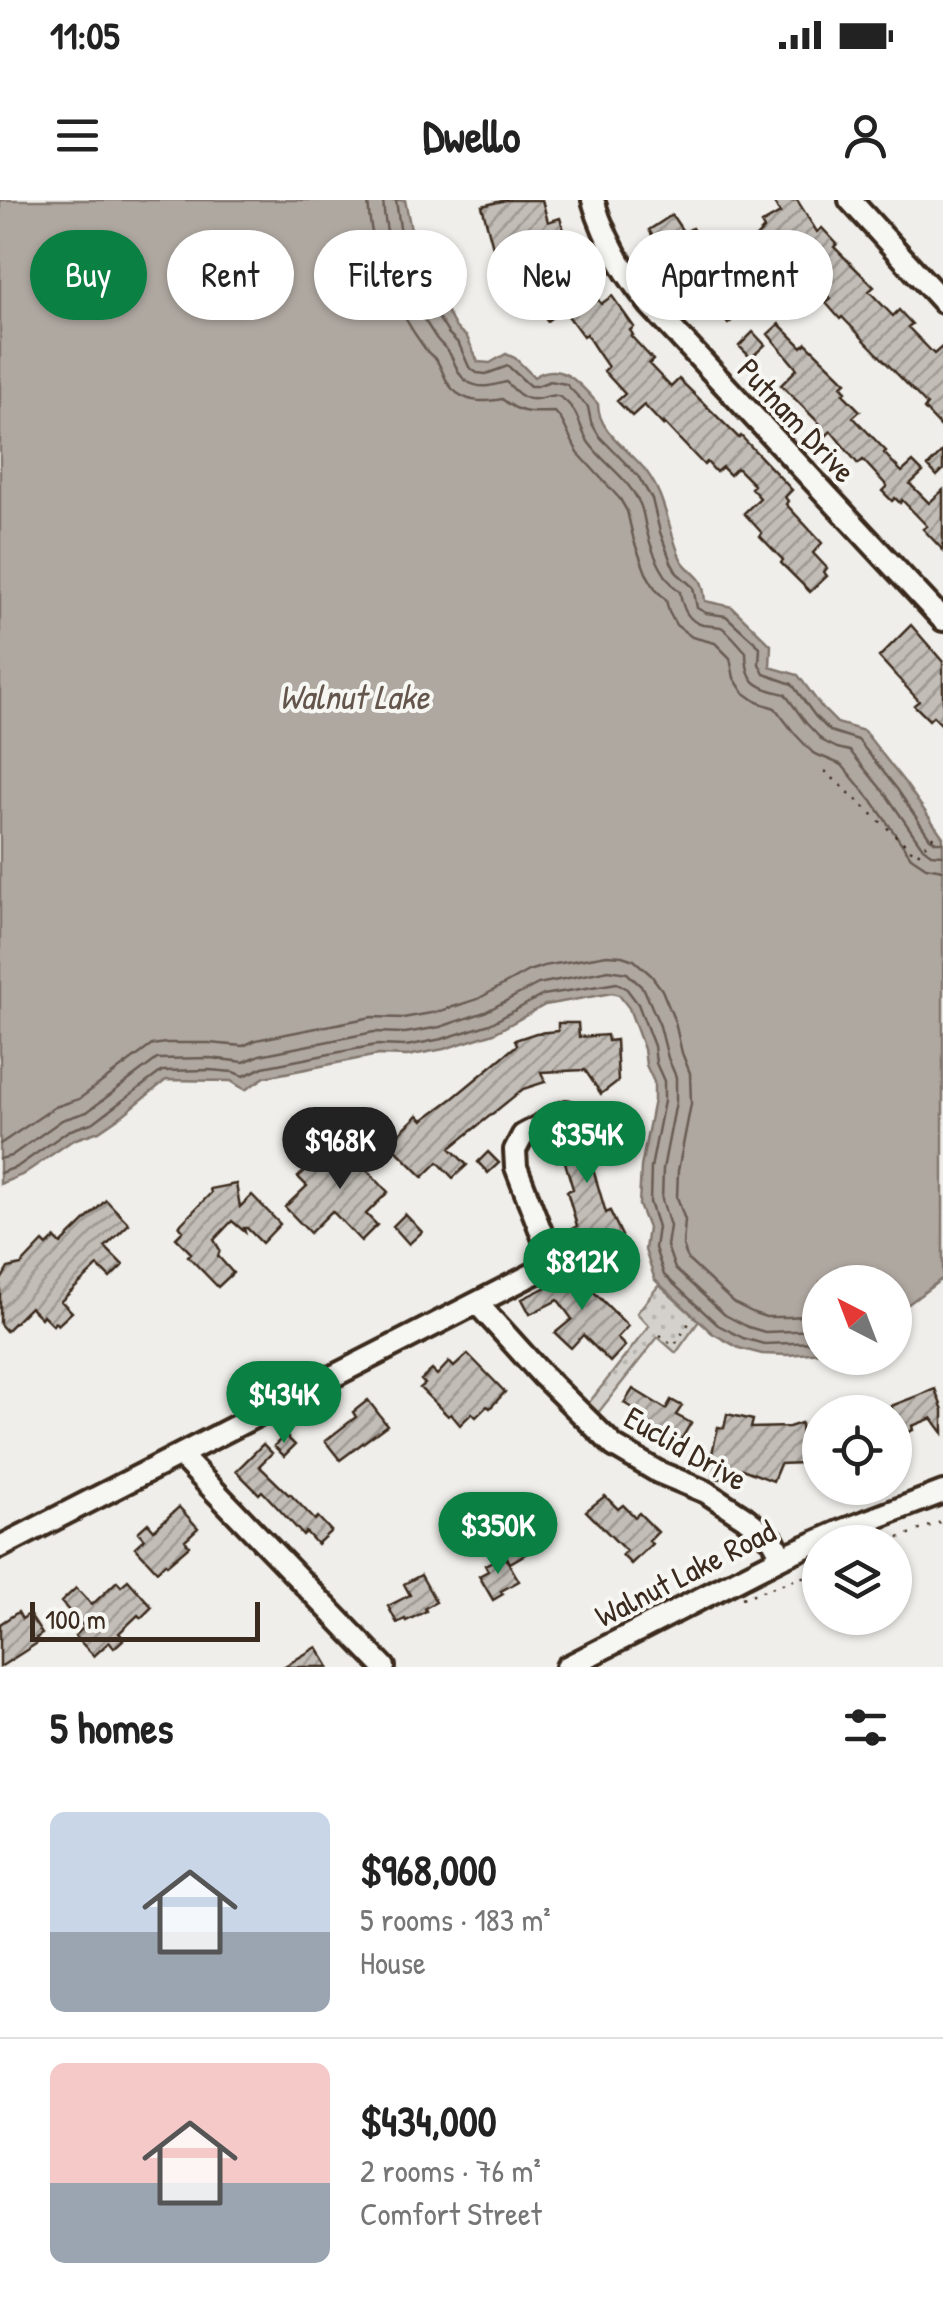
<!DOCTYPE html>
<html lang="en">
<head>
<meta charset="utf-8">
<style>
	body { margin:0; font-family:"Patrick Hand",sans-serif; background:#f6f6f6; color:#222; height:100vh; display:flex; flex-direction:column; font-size:38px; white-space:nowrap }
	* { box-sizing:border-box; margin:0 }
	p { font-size:32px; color:#767676 }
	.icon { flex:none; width:55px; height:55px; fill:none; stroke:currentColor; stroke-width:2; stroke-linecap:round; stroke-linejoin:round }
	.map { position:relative; height:1467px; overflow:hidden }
	.panel { display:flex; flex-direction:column; background:#fff; flex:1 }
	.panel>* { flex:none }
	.top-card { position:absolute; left:30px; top:30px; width:885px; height:90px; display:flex; gap:20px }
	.needle { width:65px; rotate:318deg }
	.fabs { position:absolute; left:802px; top:1065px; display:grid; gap:20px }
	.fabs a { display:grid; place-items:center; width:110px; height:110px; border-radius:50%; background:#fff; box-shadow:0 2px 8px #0004; font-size:50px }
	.scale { position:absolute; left:30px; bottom:25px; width:230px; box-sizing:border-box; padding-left:10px; border:5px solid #3b2a1e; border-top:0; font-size:28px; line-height:35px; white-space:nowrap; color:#3b2a1e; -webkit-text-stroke:8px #f6f6f2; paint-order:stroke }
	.price { position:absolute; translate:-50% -85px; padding:0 22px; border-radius:35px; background:#0b8043; color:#fff; font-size:32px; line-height:65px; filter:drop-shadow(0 2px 5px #0008) }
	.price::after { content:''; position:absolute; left:50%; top:60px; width:30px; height:22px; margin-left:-15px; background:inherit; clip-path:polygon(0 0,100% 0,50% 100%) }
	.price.current { background:#222; color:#fff }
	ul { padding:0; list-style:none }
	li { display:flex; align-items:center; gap:30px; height:250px; padding:0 50px }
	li+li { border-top:2px solid #e0e0e0 }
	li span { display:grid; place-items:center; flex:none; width:280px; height:200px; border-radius:15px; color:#555 }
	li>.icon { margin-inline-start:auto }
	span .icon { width:120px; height:120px; fill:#fffc; stroke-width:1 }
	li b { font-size:42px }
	h2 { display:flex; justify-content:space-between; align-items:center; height:120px; padding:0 50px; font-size:42px }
	.tag { padding:0 35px; border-radius:45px; background:#fff; box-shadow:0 2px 8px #0004; font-size:35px; line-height:90px }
	.tag.current { background:#0b8043; color:#fff }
	.status { display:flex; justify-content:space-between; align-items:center; height:70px; padding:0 50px; background:#fff; direction:ltr }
	.status svg { height:28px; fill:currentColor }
	header { display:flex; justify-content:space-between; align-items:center; height:130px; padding:0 50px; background:#fff; font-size:45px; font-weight:700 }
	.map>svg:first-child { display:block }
</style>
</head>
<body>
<div class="status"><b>11:05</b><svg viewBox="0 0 49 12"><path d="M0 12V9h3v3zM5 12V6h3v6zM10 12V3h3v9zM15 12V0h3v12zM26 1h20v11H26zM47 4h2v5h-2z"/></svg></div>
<header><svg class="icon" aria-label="menu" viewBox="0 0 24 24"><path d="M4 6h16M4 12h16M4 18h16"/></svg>Dwello<svg class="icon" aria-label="person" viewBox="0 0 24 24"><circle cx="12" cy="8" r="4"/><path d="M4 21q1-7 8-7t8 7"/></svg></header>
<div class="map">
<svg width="943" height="1467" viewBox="0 0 943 1467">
	<defs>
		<pattern id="park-dots" width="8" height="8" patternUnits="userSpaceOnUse" patternTransform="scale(2.5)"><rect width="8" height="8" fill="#d4d1cc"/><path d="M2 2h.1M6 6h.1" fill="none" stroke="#b7b4af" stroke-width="1.8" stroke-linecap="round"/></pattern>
		<pattern id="building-hatch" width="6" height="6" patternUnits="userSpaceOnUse" patternTransform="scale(2.5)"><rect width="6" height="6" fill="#c2bdb7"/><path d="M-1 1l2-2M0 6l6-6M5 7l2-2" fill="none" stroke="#9f9a94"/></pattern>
	</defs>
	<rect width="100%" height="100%" fill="#efeeea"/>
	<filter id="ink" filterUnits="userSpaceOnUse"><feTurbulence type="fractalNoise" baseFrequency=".01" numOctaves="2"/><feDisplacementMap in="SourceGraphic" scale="20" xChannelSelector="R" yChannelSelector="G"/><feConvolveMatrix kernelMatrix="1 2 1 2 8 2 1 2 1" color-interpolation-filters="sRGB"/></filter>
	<g filter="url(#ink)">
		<!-- park -->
		<path fill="url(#park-dots)" stroke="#887e75" stroke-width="2.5" d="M659,1085l40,36 -23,32 -18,-16 -64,81 -10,-9 65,-83 -12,-13z"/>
		<!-- water -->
		<path fill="#afa8a1" stroke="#81766d" stroke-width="2.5" d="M0,0h405l5,25 16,50 30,53 11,9 11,25 12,1 16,-9 9,4 19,19c27,-18 47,8 64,27 0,26 27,43 43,61 24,26 26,60 39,92 4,10 13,14 20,23 4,6 4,14 5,21l27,6 39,38 -1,22 28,8 25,34 14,14 27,8 41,52 38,54v441l-48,36v-32h-75v70l-31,3 -27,-1 -23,-6 -27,-15 -57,-53 -10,-30 3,-22 -9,-23 2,-38 13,-67v-18l-8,-17 -2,-16 -15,-41 -10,-13 -7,-2 -67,12 -51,28 -50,16 -37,7 -29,-1 -113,22 -20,13 -14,-9 -65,-1 -42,34 -25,17 -26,9 -51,35 -22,9z"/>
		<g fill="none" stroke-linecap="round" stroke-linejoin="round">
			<!-- shore -->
			<path stroke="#695c52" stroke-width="2.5" d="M368,0c2,53 27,108 58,150 3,4 8,7 11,11 7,11 8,23 20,32 14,10 29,9 45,6 21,17 29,13 53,13l6,7 17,34 42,46 7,12 7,30 12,32 10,17 10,10 3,12 7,13 16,12 23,6 15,15 4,20 9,14 14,10 18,6 20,26 18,19 29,12 33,40 36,52 15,10 17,3
				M383,0c2,38 16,80 36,112 6,9 12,18 17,26 5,7 12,11 15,18 6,11 7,20 17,26 13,8 26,3 38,0 6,5 11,12 18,15 22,9 27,-15 48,11 8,10 9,24 17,35 15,21 38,34 50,59 5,9 5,20 8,30 6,23 15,45 33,60 2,15 7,29 23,33 2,0 17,2 18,2 9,5 18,18 25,25 0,31 10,35 39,42l21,29 17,18 14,7 13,3 37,45 36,52 8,6 12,1
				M396,0l4,28 17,51 12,24 19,30 11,11 10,23 8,6 9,1 22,-8 22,20h7l13,-5 16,3 22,23 3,15 8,14 39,40 14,23 8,33 11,30 6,11 16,14 4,21 9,5 20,3 34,31 -1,17 5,10 28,10 23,32 15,15 28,9 39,49 33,49 6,4h7
				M0,944l55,-37 24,-8 73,-54 14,-2h43l34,3 13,-6 116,-23 31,1 34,-6 41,-13 50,-28 16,-5 63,-11 15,1 12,4 17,15 11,15 13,32 7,31 8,20 1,31 -13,67 -1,26 8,23 -2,25 5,15 46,43 20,10 12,4h22l32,-2
				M0,959l11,-3 51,-36 25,-8 70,-53 53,-1 34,4 16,-7 114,-23 31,1 35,-6 45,-15 53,-28 71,-14 18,3 17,16 16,37 8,32 8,19v25l-13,67 -1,31 8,26 -3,20 8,23 50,46 23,12 17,5 55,-2
				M0,973l17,-6 51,-36 26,-9 68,-51 48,-1 23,2 11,4 19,-9 113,-22 30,1 36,-7 48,-15 53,-29 74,-12 9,5 12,16 16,42 2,17 8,18v20l-13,67 -1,34 8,25 -3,21 9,27 54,50 25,13 21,6 56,-2"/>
		</g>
		<!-- building -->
		<path fill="url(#building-hatch)" stroke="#3b2a1e" stroke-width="2.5" d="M506,0h36l6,22 12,-4 11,33 2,-2 9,18 -5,2 24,35 11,-8 22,31 -4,3 3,5 -2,1 22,24 -4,4 22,23 8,-8 60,59 2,-2 51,54 -7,7 3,4 -2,3 36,39 -9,10 14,15 -3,4 3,4 -17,16 -29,-29 2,-3 -23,-24 2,-3 -18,-20 16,-15 -9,-10 3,-3 -17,-17 -7,7 -8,-8 -6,5 -9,-10 -3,3 -40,-42 -1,2 -19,-20 -12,11 -15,-15 8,-7 -21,-23 4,-4 -11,-16 -11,-17 -3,2 -20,-27 -16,12 -18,-27 -12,6 -6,-12 3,-1 -13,-26 -4,1 -15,-56z
			M772,0h25l20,32 5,-4 15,16 -3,3 40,40 -5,4 24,25 6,-6 13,14 -4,3 26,27 9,-8v83l-19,-20 3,-4 -85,-88 -2,2 -14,-16 5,-4 -44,-51 -19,18 -20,-21 16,-16 -3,-5 19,-11z
			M672,15l12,18 8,-5 22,34 4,-3 28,31 -7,7 9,9 -20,18 -34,-43 -13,-22 -7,4 -13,-20 -3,2 -9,-15z
			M779,124l23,23 4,-4 40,39 -5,4 5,5 -3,3 17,17 -7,6 33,34 -2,2 18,19 11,-10 10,10 -13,12 19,19 14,-13v60l-20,-21 4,-3 -25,-26 -2,3 -5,-5 -3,3 -10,-10 5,-5 -24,-26 -5,4 -27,-33 -6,6 -9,-9 4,-4 -39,-39 16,-16 -29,-35z
			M753,132l12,13 -14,13 -12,-12z
			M943,251v19l-6,6 -9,-10z
			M911,425l32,37v64l-10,-10 -4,4 -15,-15 5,-4 -40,-44z
			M558,823h20l1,14 28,-2 1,6 8,-1 2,41 -17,13 -16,-24 -44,2 4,10 -22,7 -73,59 17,17 -14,13 -15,-16 -15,15 -34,-34 29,-28 5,5 30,-22 64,-53 -2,-5 21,-7 22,-2z
			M610,916l5,16 -5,1 1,5 -5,2 1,6 -19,6 18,61 4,-2 12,25 -40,19 -12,-25 7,-4 -10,-35 6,-2 -9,-30 -7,2 -6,-20 34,-9 -2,-8z
			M353,938l24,25 -9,8 20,21 -22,22 11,11 -16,16 -29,-30 -22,22 -25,-26 22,-21 -9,-9 18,-16 6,6z
			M488,952l11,11 -11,10 -10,-11z
			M236,984l4,23 12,-12 28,29 -18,19 -15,-15h-3l1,4 -13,-11 -18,19 6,10 -2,6 15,17 -15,14 -30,-31 3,-3 -15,-15 7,-7 -4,-5 32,-33 -1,-4z
			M106,1000l23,24 -24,23 18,18 -13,13 -12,-12 -37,35 11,11 -14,13 -3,-3 -2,3 -10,-10 -2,3 -11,-11 -24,24 -6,-7v-42l8,-14 13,-3 22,-23 4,4 8,-8 6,6z
			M405,1014l17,18 -13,12 -16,-18z
			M585,1068l15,19 -6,5 34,34 -11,12 8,8 -15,16 -27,-27 -12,13 -16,-15 17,-14 -14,-19 -28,14 -8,-15z
			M468,1154l37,38 -15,16 -3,-2 -11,11 -4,-4 -12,12 -9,-11 -3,2 -28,-28 5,-4 -4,-4 11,-10 5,5 12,-13 5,5z
			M633,1189l33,20 5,-9 11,6 -6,9 15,8 -12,20 -38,-22 3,-6 -20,-12z
			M935,1189l8,21v23l-11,-15 -20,8 1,4 -11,5 -11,-29z
			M368,1200l19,25 -47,35 -15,-19 31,-24 -3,-5z
			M727,1214l26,6 -2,8 38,-1 12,-4 2,40 -23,1 -7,17 -31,-12 -1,3 -3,-1 -3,11 -22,-5 5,-18 -7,-1 7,-31 6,1z
			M285,1235l10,10 -11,11 -10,-10z
			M263,1244l9,9 -13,13 30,29 1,-1 25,26 3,-3 13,14 -14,13 -11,-12 -3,3 -41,-44 -3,3 -23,-23z
			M605,1296l13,13 5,-4 12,12 4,-4 19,19 -9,9 3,3 -21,20 -9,-9 4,-4 -40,-40z
			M179,1307l19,21 -13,12 4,6 -22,19 -2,-2 -8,8 -22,-24 9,-8 -6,-7 10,-9 6,7z
			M514,1331l13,22 -17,10 -12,-23z
			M504,1355l15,26 -18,10 2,3 -10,6 -14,-24 9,-5 -3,-6z
			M421,1375l15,27 -11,6 1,3 -20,10 -1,-2 -8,4 -9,-17 22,-11 -6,-11z
			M128,1380l24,27 -11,11 -3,-3 -19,18 5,6 -10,9 -5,-6 -15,14 -19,-20 9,-9 -23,-25 15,-14 16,17 25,-24 4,5z
			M18,1412l4,7 7,-5 13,20 -6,4 3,4 -39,25v-43z
			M317,1447l12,20h-46z"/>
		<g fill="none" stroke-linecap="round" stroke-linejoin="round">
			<!-- minor casing -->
			<g stroke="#3b2a1e" stroke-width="28">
				<path id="minor" d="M593,0c11,39 32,74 57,105l293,315
					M850,0l93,102
					M477,1103l66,73 71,70 44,26 48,20 38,25 29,23 9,17
					M180,1255l204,212
					M0,1347l539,-276 6,-9 3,-12 -32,-83 -1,-17 8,-15 43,-23
					M567,1467l215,-110 59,-26 102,-39"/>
			</g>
			<!-- path -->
			<path stroke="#3b2a1e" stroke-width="2.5" stroke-dasharray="2.5 8" stroke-linecap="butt" d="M825,571l92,84 21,-24
				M660,1135l14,11 15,-23
				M889,1342l54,-21
				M742,1398l78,-27"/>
			<!-- minor -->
			<use href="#minor" stroke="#f6f6f2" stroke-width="20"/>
		</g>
	</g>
	<g text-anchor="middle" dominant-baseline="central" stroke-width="8" stroke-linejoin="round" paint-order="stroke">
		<!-- street labels -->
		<g font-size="32" fill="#3b2a1e" stroke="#f6f6f2">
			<text transform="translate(797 220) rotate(47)">Putnam Drive</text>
			<text transform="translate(686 1248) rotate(30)">Euclid Drive</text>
			<text transform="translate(685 1373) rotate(-27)">Walnut Lake Road</text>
		</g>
		<!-- water labels -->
		<g font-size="35" font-style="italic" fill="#64564c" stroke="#f6f6f2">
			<text x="354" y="496">Walnut Lake</text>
		</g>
	</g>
</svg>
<div class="fabs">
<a><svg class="needle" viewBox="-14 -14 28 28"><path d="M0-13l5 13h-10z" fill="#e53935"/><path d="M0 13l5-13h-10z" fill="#767676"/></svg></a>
<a><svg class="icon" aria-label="locate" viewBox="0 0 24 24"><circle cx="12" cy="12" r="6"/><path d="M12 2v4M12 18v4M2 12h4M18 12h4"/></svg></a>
<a><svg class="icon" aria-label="layers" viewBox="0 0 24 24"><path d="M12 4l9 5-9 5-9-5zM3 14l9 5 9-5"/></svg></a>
</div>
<div class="scale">100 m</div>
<b class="price" style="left:587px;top:986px">$354K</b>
<b class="price current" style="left:340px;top:992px">$968K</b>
<b class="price" style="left:582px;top:1113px">$812K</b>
<b class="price" style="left:284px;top:1246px">$434K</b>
<b class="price" style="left:498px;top:1377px">$350K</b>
<div class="top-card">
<a class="tag current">Buy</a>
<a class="tag">Rent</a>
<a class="tag">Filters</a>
<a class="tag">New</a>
<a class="tag">Apartment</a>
</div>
</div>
<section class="panel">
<h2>5 homes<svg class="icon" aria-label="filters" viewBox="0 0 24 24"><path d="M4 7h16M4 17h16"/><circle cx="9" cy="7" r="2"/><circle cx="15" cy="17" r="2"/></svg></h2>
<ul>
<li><span style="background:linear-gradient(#c9d6e8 60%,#9aa5b1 0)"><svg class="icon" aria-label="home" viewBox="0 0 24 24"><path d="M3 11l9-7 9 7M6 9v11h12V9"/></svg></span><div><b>$968,000</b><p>5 rooms · 183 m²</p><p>House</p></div></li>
<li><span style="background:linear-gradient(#f6c9c9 60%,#9aa5b1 0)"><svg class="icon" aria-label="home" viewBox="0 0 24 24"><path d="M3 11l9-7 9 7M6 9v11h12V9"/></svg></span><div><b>$434,000</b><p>2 rooms · 76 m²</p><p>Comfort Street</p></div></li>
</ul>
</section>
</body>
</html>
